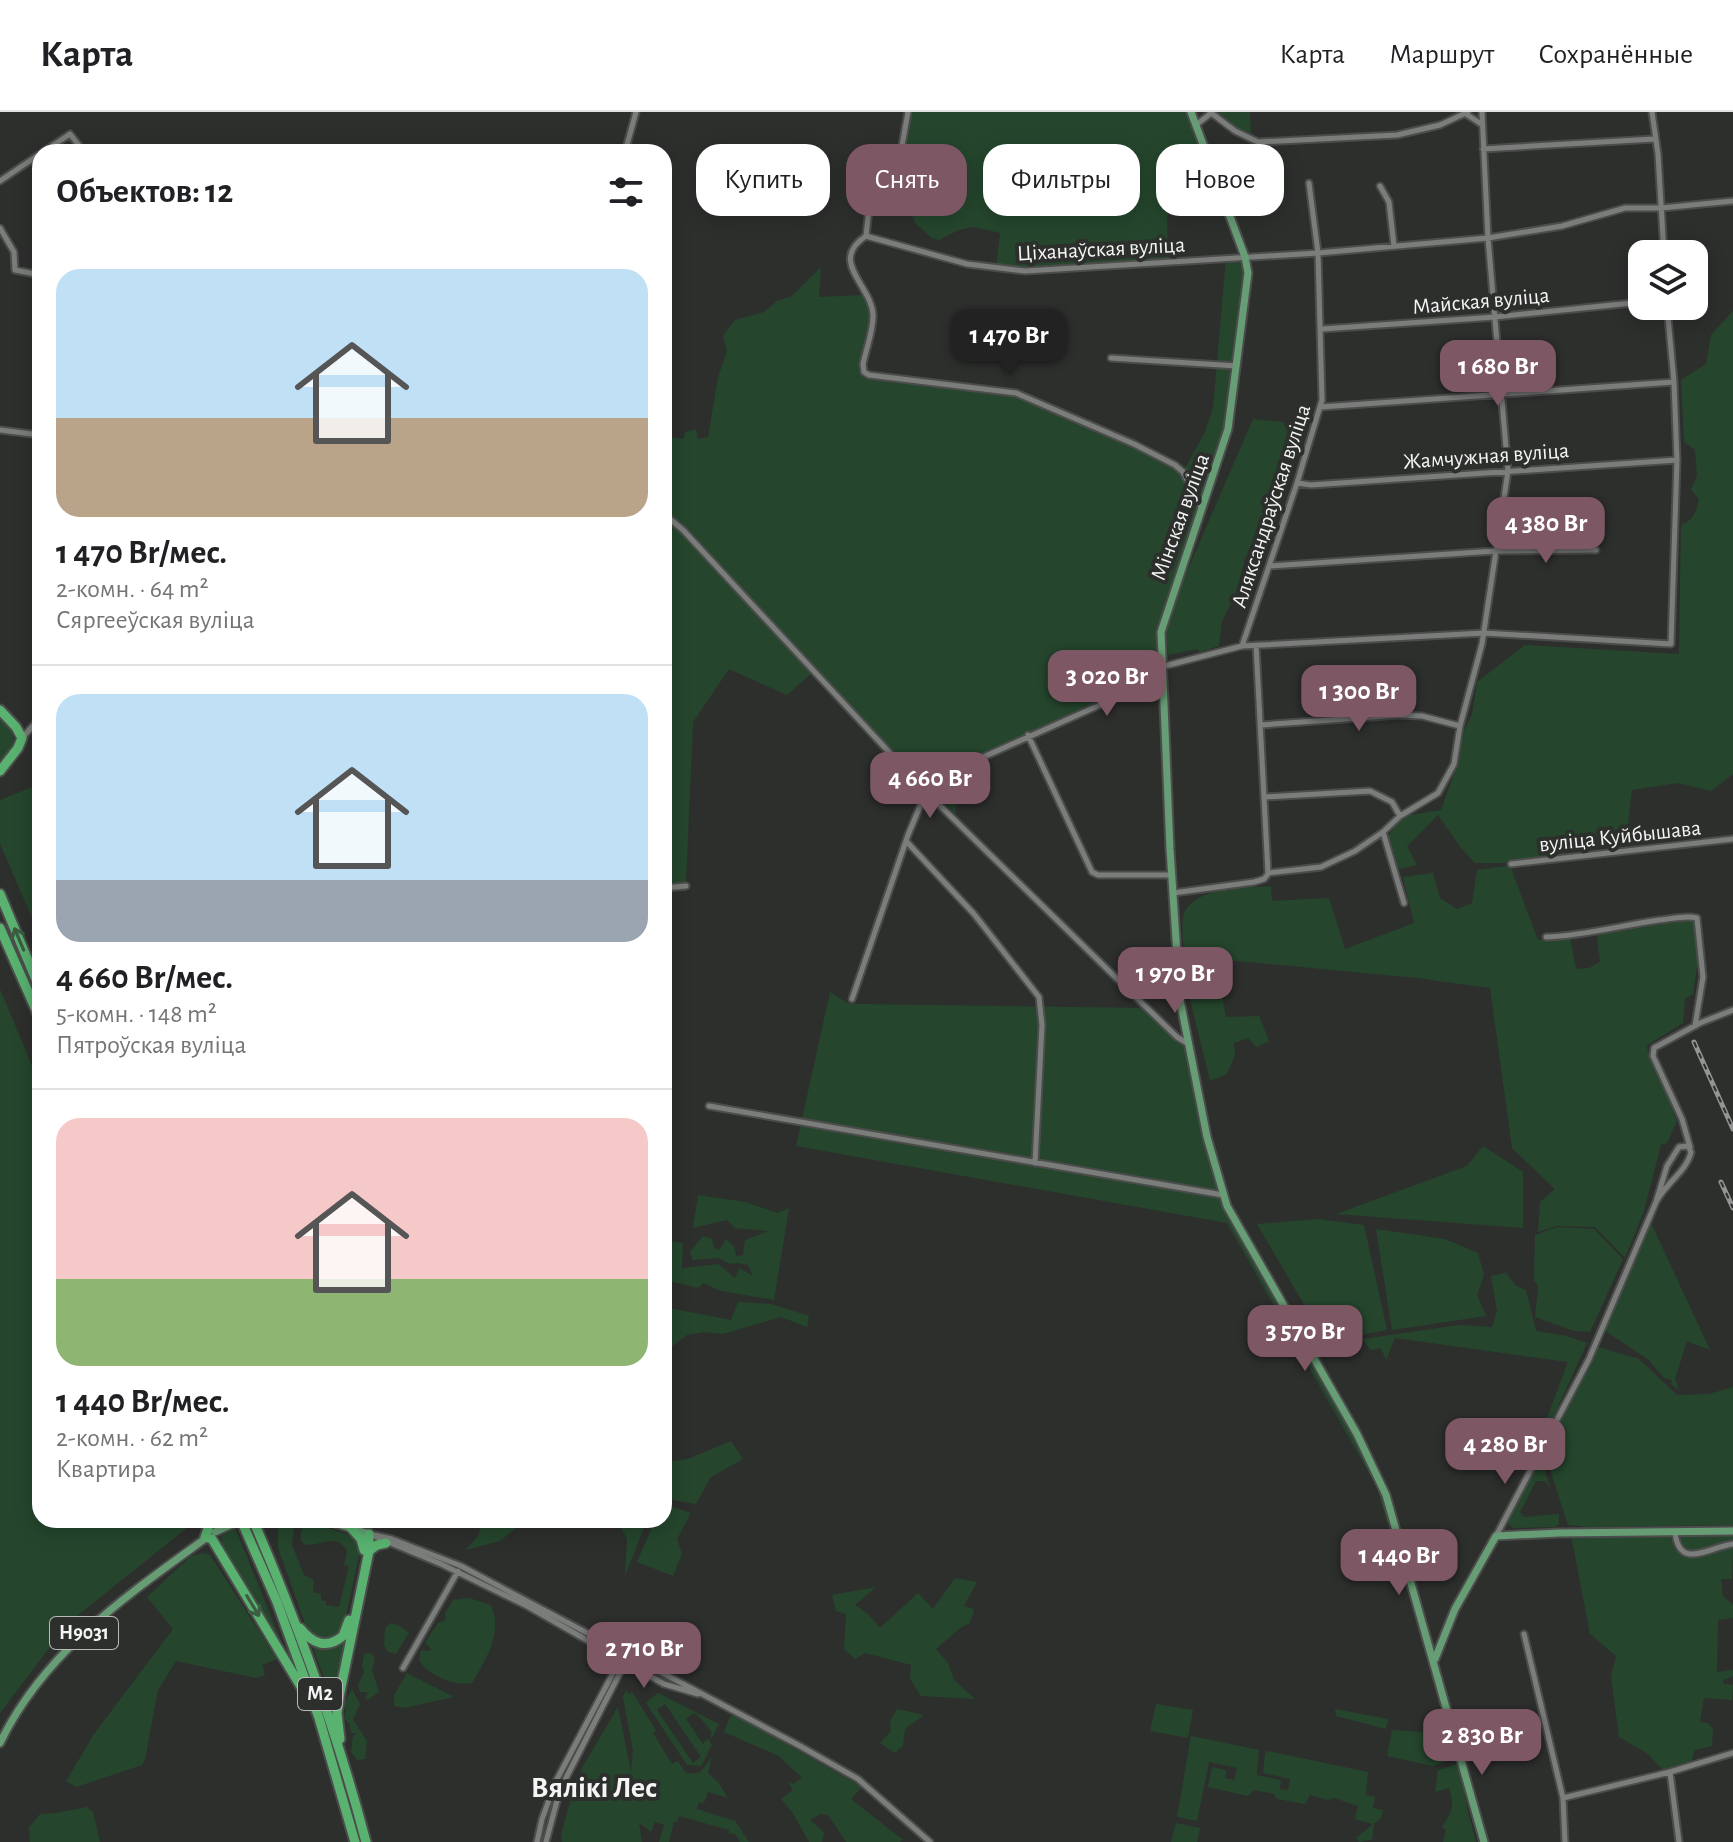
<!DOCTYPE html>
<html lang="ru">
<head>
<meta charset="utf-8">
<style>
	body { margin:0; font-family:"Alegreya Sans",sans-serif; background:#f2f2f2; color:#202124; height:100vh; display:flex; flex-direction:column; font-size:30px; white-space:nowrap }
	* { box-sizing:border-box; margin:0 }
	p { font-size:26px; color:#757577 }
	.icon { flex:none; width:44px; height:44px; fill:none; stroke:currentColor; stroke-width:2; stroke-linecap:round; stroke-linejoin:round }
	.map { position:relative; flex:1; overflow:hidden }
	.details { position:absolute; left:32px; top:32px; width:640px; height:1384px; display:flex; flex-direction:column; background:#fff; border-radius:24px; box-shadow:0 4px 20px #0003 }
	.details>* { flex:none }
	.banner { position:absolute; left:696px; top:32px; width:760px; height:72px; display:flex; gap:16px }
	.buttons { position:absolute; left:1628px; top:128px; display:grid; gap:16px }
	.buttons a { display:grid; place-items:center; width:80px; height:80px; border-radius:16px; background:#fff; box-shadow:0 4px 20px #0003; font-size:40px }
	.price { position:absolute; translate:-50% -68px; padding:0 18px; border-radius:16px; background:#7e5765; color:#fff; font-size:26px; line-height:52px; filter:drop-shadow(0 2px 4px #0008) }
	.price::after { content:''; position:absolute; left:50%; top:48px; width:24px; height:18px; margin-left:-12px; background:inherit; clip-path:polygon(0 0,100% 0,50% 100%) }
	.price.active { background:#222; color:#fff }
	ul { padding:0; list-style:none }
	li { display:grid; align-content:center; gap:16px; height:424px; padding:0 24px }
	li+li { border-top:2px solid #e0e0e0 }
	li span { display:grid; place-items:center; height:248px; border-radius:24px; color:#555 }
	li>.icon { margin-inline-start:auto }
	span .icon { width:144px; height:144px; fill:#fffc; stroke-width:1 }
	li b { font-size:34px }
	h2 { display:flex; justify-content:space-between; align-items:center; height:96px; padding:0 24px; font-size:34px }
	.pill { padding:0 28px; border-radius:24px; background:#fff; box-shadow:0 4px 20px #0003; font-size:28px; line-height:72px }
	.pill.active { background:#7e5765; color:#fff }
	header { display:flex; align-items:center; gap:48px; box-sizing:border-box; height:112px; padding:0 40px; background:#fff; border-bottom:2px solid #e0e0e0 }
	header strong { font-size:38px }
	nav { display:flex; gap:44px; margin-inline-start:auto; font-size:28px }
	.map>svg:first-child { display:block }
</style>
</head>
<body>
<header>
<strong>Карта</strong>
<nav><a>Карта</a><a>Маршрут</a><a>Сохранённые</a></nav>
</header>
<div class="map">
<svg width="1733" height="1730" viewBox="0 0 1733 1730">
	<rect width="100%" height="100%" fill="#2d2f2d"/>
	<!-- green -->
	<path fill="#25462d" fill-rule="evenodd" d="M908,0h283l24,61 -37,6 -3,3 -8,36 1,44 -143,9 -29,-1 4,-37 -26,-6 -15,3 -20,10 -7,-2 -17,-15 -10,-24 -6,-23 -10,-2c16,-13 15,-43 19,-62z
		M1212,0h38l1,22 -16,-6z
		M1245,145l3,9 -20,163 -66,194 -1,44 -61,38 -139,62 -35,25 -113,-120 -26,23 -58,-26 -36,53 -7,160 -18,2 -4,-10v-438l19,3 3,-7 10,-3 2,10 10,-2 10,-60 9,-26 -4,-15 12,-16 29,-8 13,-11 15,-5 29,-29 -2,30 47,-2 7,19 -9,58 152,21 118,51 49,28 22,-40 8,-24 13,-150z
		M1733,199v463l-22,17 -33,-8 -46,7 -6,53 -122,20h-29l-14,-15 -23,-33 -31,31 10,19 -18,4 -11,-33 15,-20 38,-6 16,-44 8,-38 7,-13 5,-33 48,-37 154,9 2,-129c13,-5 15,-13 18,-26l-8,-9 6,-14 -2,-26 -11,-8 -3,-62 25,-16 5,-29z
		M1253,307l30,3 13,27 -21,38 -30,72 -9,34 -14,28 -3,25 -19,6 -3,-3 -29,6 -2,-26 10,-32z
		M0,607l11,10 3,14 -14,22z
		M967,659l8,5 4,9 -12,11 -7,-7 -8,7 5,7 -2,11c-6,-9 -15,-14 -22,-23l22,-17z
		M40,672v152l-40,-92v-44z
		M1507,754h3l28,74 32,-2 6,31 13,-1 11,-6 -3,-27 95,-16 5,3 2,30 -6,42 -8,5 -2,24 -37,23 31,75 -10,22 -6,2 -17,66 -19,47 -30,-31 -38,-1 -19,6 2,-30 15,-13 -43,-41 -22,-160 -73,-10 -233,-22c0,-12 -3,-26 -1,-37 5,-33 63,-31 88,-33l1,15 57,-3 16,51 69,-26 -11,-46 30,-4 7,25 17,11 15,-6 5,-33z
		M1187,854l30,2 9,49 33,-1 10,25 -12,6 -9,-9 -14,5 1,12 -8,19 -17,7 -27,-111z
		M0,877l40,96v435h147l1,7 -120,96 -68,90z
		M830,880l18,11 11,1 288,4 40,35 40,163 149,263 18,55 -7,-1 -10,-36 -150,-264 -431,-77z
		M1483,1034l40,26v56l-187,-14 131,-48z
		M698,1083l47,7 32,11 12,-5 -15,92 -53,-9 -18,-8 -4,5 -35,-8v-25l6,-14 13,2 -1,25 36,-4 17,14 4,-10 14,8 -5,-11 -10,-2 -8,1 -11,-6 -26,2 -3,-8 13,-16 9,3 2,9 6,2 6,-11 8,7 2,10 7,-1 2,-15 23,-9 -33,-3 -8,-8 -34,8z
		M1317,1107l47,6 23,105 -32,6 -22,18 -76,-130z
		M1651,1111l59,127 -23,-9 -12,38 4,11 -8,-6 1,-4 -8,-2 -15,-18 -45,-30z
		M1557,1115l37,2 29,30 -33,73 -16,-1 -39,-14 3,-31 -4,-5 1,-46z
		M1376,1117l69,10 33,14 6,22 -7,20 9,21 -94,14z
		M1506,1161l10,13 10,4 10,41 31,5 20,7 -35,77 -5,-2 21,-56 -173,-24 -9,22 -5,-12 -11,2 -7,-11 96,-14 33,2 5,-16 -6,-35z
		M738,1190l33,2 38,12 -2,11 -26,-10 -58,17 -19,-2 -17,3 -16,12 -7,1v-41l67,13z
		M1598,1235l41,12 38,36 32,-1 24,-7v138l-144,2 -21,-2 -23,-71z
		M731,1329l12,18 -32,18 -15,27 -29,-5 -3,-4v-33l24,-3z
		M1538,1348h4l8,28 -5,-7h-9l-16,31 4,5 35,-3v10l-4,3 -41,1 -5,-3 -1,-5z
		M664,1392l27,9 -14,26 5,15 -9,22 -36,-14 18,-42h9z
		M275,1408h20l-3,25 12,30 10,5 -1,12 8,2v6l5,1v4l13,2 10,-41 -5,-1 3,-14c-11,-20 -27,-3 -43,-7 -7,-7 -3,-18 6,-22l45,15 5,14 -15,70 -7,14 -13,6 -15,-7 -3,-5 -29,-81v-19z
		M483,1408h43l-26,21 -34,9 12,-14z
		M617,1408h30l-22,56 2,-37z
		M235,1416l4,9 51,127 -68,-119 -1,-9z
		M1733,1422v7c-19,3 -40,19 -54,1l3,-6z
		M1571,1423l99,1c10,38 38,14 63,11l-1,32h-11l2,17 10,9v13l-15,2 -1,52 16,-2v6l-10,4 1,4 9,1 -1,15 -28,-2 -4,24 8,1 5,6 -1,17 -17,4 -4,12 -28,8 -15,-16 -29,-17 -8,-61 5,-20 -26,-22z
		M203,1441l7,2 67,104 -15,6 3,10 -9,3 -80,-17 -18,29 -13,69 -3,6 -66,22 -10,-6 28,-47 79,-105 -26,-32 44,-41z
		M955,1466l22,4 -13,24 10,3 -4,14 -10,5 -24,21 12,14 6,17 21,19 -54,-3 -11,-17 1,-14 -46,-12 -10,6 -11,-10 2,-35 -10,-3 -4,-16 44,-8 -21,18 12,8 13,15 38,-35 15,16z
		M469,1486l22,7c12,28 -5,54 -19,78 -16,4 -46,-8 -53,-24l2,-9 8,1 2,-2 -6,-7 13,-19 8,-3 -1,-7 8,-13z
		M390,1511l10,3 9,7 -13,21 -8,-2 -4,-7 1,-17z
		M349,1519l-15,71h-1l-21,-57c17,8 27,0 37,-14z
		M371,1541l4,5 -3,12 7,22 -11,8 -3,-2 3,-6h-8l-2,-7 6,-13 -2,-6 2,-12z
		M407,1561l47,24 -50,11 -10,-2v-11z
		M352,1577l8,15 -7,16 14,21 -2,18 -8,1 -6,-8 2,-16 4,-3h-6l-1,-8 -6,-7 2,-9 -3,-3z
		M626,1578l2,4 4,-2 24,38 -3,3 19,31 6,-3 7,11c17,6 18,-5 27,-15l-4,16 10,9 10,16 -20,-6 -4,11 -5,-1 -2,7 38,12 14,21h-9l-4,-7 -7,-2v-3l-50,-14 -2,6h-3l-5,20h-10l5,-17 -9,-3 -4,10 -12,-9 3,19h-80l-1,-7 12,-45 10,-24 35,-59 13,65 2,-21 -10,-54z
		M658,1581l61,31 -7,14 -2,-2 2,-3 -13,-17 -6,-3 -7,6 17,25 5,-6 4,7 -11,21 -14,-1 -41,-62zM665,1592l36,53 -8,6 -36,-53z
		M1156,1592l37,6 -5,28 -38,-7z
		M897,1597l27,6 -19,14 -2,17 -8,7 -15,-10 11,-12 -1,-10z
		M1335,1597l53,10 -2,10 -50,-13z
		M735,1603l127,72 -11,12 52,41 -3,2h-54l-18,-27 -7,-1 -11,6 14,12 -2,10h-13l-17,-30 -11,-13 12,-9 -6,-9 6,3 9,-6 -23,-22 -55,-24 6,-15z
		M1439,1614l11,4 6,28 -23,8 -46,-10 5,-26 46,3z
		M1191,1624l68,14 -2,25 24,5 -1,9 8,1 2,-11 -27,-6 2,-20 3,-2 100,21 -2,23 9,2 -2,11 10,2 -2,8 -7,6 -2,16 -13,2 -3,-4 17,-14 -18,-5 3,-13 -24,-8 -6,2 -18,-5 -5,9 -28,-5 -3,-5 -20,-4 -6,6 -40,-9 4,-20 14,3 -1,8 9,2 3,-12 -28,-6 -12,59 -20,-4z
		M1457,1652l6,16 4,28 9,34h-33l3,-12 -4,-3c10,-15 13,-21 7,-39l-14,4 3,-22z
		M87,1695l6,5 7,30h-70l-1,-14 11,-14 16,-1z
		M1176,1711l24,5 -3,14h-26z"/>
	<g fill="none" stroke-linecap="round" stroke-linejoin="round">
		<!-- minor casing -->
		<g stroke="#4b4c4b" stroke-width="9">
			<path id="minor" d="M1210,0l25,19 23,11 139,-7 43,-10 28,-13
				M1652,0l6,42 6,100
				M1466,2l15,10
				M1196,13l14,-11
				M1483,37l171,-10
				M43,40l27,-18 14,18
				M625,40l11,-40
				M900,45l8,-45
				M0,69l40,-27
				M1380,74l9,16 5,44
				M0,116l14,24 1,18 25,5
				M866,124l101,28 58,7 293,-18 170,-15 74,-12 63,-18h36l72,-7
				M866,124c-38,25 5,49 7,78 1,15 -7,35 -10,50l1,8 5,3 147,18 118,51 41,21 8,7 19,37
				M866,124c3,-24 2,-48 23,-62
				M1322,217l173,-12 147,-15
				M1111,246l126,8
				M1321,295l353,-25
				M0,318l40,5
				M1297,371l14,2 366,-25
				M664,402l19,16 243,262 221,216 30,29 10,6
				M1269,454l226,-15 101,-1
				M1256,533l12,228
				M1242,534l55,-163 25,-83 -4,-147 -9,-70
				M1261,613l138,-10 23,1 38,10
				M1028,623l64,137 6,3h74
				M22,626l18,-20
				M1265,685l105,-6 22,11 8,14
				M1383,720l21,71
				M906,729l68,73 65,83 3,28 -7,138
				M1511,752l222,-25
				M1268,761l53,-6 34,-16 28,-19 17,-16 38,-23 16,-29 6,-38 22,-82 26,-173 -20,-233 -6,-126
				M664,776l22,-2
				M1173,781l81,-11 10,-3 4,-5
				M1546,825c38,-1 76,-12 113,-17 12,-1 27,-5 38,-2l6,59 -8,49
				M852,887l56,-164 18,-43 35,-25 139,-62 61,-38 81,-21 242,-13 187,11 6,-184 -3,-78 -7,-76
				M709,994l514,89
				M1690,1035l-8,-28 -29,-63 1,-8 46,-25 33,-13
				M1675,1420c4,39 34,15 58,12
				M370,1422l22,5 69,27 339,180 58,33 72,63
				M374,1424l67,28 86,42 137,78 34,10
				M1496,1424l93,-177 67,-157 11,-36 12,-19 9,-1 3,6c-4,19 -26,32 -35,50
				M1524,1522l39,164 2,44
				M403,1556l55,-97
				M1670,1660l9,70
				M1563,1686l107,-26 63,-19
				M537,1730l5,-23 14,-38 65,-123
				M546,1730l12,-45 9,-21 59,-115"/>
		</g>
		<!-- major casing -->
		<g stroke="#4b4c4b" stroke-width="11">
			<path id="major" d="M1191,0l54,145 3,16 -20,156 -67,203 9,217 10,151 27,137 20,69 130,228 29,61 98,347
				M325,1408l44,14
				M215,1420l26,-12
				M1435,1547l20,-50 41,-73 63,-3 174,-2
				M0,1631c44,-91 126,-147 206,-205"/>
		</g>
		<!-- highway casing -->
		<g stroke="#4b4c4b" stroke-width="13">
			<path id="highway" d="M0,598l16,17 6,11 -4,10 -18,23
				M0,782l40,95
				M0,816l40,91
				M206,1408l2,9 -3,8 7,2 94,156
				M241,1408l36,82 42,116 36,124
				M253,1408c45,104 84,212 113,322
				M351,1416l10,11 3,11
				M369,1439l8,-6 9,-2
				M300,1516c12,15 26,22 43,8l6,-16
				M340,1627l-3,-26 3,-21 29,-141v-17"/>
		</g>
		<!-- minor -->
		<use href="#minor" stroke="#7b7d7b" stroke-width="5"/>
		<!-- major -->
		<use href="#major" stroke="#679d74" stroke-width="7"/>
		<!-- highway -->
		<use href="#highway" stroke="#59b270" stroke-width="9"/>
		<!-- rail casing -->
		<g stroke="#939493" stroke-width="5">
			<path id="rail" d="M1694,930l39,87
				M1721,1070l12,26"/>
		</g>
		<!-- rail -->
		<use href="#rail" stroke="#2d2f2d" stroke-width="2" stroke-dasharray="6" stroke-linecap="butt"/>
	</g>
	<!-- one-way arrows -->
	<defs><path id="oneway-shaft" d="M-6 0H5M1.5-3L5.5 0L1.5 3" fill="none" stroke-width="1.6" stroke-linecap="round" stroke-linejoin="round" transform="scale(2)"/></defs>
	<g stroke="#3c5d44">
		<use href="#oneway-shaft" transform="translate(19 827) rotate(-113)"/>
		<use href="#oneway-shaft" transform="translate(253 1494) rotate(59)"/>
	</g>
	<g text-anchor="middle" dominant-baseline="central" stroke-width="8" stroke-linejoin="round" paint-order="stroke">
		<!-- shield labels -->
		<g fill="#2d2f2d" stroke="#b8bab8" stroke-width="2">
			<rect x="50" y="1505" width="68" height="32" rx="6"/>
			<rect x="298" y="1566" width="44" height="32" rx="6"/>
		</g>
		<g font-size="20" font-weight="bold" fill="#f4f5f4">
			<text x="84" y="1521">Н9031</text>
			<text x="320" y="1582">М2</text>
		</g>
		<!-- street labels -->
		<g font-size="22" fill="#f4f5f4" stroke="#2d2f2d">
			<text transform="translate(1101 137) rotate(-3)">Ціханаўская вуліца</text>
			<text transform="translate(1481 189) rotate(-5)">Майская вуліца</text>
			<text transform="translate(1486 344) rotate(-4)">Жамчужная вуліца</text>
			<text transform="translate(1271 394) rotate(-72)">Аляксандраўская вуліца</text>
			<text transform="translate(1180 405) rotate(-70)">Мінская вуліца</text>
			<text transform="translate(1620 724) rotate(-6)">вуліца Куйбышава</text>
		</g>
		<!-- district labels -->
		<g font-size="30" font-weight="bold" fill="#f4f5f4" stroke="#2d2f2d">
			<text x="594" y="1676">Вялікі Лес</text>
		</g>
	</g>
</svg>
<div class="buttons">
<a><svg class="icon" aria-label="layers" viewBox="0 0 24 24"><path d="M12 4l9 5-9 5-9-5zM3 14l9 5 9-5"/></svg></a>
</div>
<b class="price active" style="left:1009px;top:265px">1 470 Br</b>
<b class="price" style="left:1498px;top:296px">1 680 Br</b>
<b class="price" style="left:1546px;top:453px">4 380 Br</b>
<b class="price" style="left:1107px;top:606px">3 020 Br</b>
<b class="price" style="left:1359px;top:621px">1 300 Br</b>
<b class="price" style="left:930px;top:708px">4 660 Br</b>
<b class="price" style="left:1175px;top:903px">1 970 Br</b>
<b class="price" style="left:1305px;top:1261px">3 570 Br</b>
<b class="price" style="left:1505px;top:1374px">4 280 Br</b>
<b class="price" style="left:1399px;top:1485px">1 440 Br</b>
<b class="price" style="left:644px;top:1578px">2 710 Br</b>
<b class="price" style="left:1482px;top:1665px">2 830 Br</b>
<div class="banner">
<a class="pill">Купить</a>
<a class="pill active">Снять</a>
<a class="pill">Фильтры</a>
<a class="pill">Новое</a>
</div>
<section class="details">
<h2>Объектов: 12<svg class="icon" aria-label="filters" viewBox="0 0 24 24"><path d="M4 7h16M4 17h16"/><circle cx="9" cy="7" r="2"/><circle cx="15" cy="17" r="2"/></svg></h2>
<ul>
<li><span style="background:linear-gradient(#bfe0f5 60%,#b9a48a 0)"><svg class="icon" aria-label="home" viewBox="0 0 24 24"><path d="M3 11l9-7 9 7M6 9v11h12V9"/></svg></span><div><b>1 470 Br/мес.</b><p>2-комн. · 64 m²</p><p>Сяргееўская вуліца</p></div></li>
<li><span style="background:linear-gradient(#bfe0f5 75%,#9aa5b1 0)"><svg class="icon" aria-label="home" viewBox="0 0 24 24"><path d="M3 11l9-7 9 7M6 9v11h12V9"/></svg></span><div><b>4 660 Br/мес.</b><p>5-комн. · 148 m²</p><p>Пятроўская вуліца</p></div></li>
<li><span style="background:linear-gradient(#f6c9c9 65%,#8fb573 0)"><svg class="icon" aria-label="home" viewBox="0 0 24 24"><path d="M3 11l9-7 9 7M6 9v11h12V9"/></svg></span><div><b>1 440 Br/мес.</b><p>2-комн. · 62 m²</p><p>Квартира</p></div></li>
</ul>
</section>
</div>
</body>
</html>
